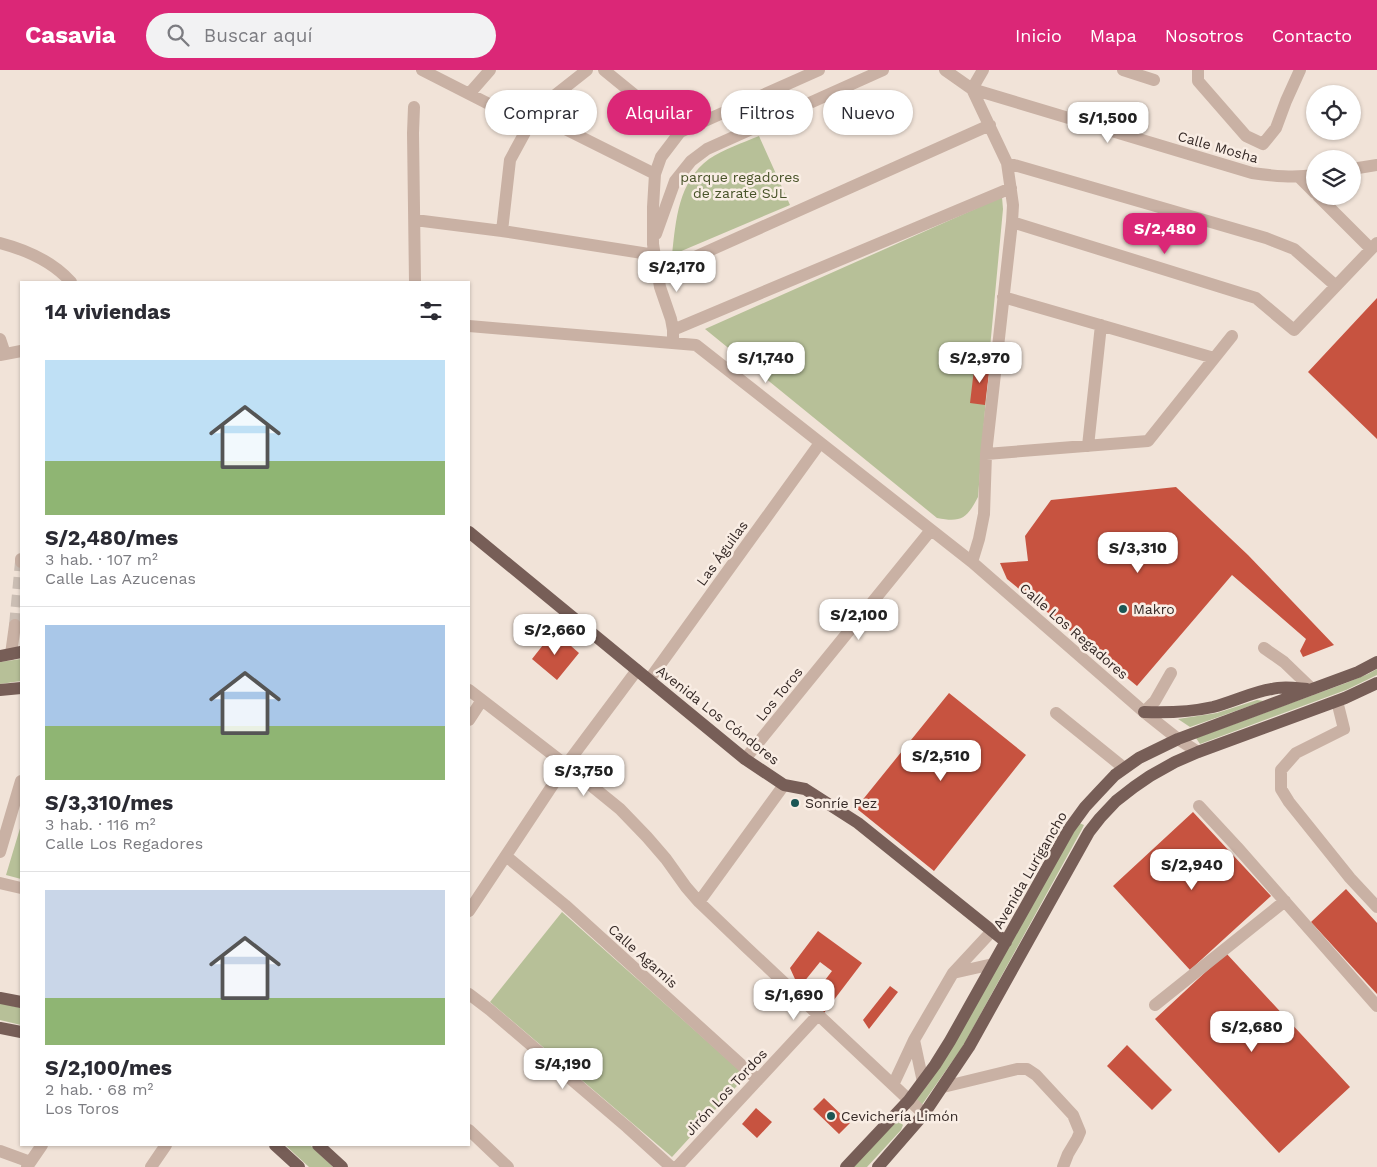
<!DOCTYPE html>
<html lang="es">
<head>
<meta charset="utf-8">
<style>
	body { margin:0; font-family:"Work Sans",sans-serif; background:#f2f2f3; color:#2b2b33; height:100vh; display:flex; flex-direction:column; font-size:19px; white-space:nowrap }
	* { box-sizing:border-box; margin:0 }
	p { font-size:16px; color:#7c7c81 }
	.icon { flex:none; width:28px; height:28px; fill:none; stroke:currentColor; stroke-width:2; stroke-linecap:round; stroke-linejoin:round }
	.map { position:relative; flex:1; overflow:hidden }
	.details { position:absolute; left:20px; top:211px; width:450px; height:865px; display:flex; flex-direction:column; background:#fff; border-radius:0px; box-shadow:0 1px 4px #0004 }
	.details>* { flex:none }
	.guide { position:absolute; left:485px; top:20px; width:475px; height:45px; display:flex; gap:10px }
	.fabs { position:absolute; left:1306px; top:15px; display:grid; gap:10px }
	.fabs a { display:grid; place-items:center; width:55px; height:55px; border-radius:50%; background:#fff; box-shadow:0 1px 4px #0004; font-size:25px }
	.price { position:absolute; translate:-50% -42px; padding:0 11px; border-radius:10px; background:#fff; color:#222; font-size:16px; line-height:32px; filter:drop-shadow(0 1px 2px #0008) }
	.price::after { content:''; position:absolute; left:50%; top:30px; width:15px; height:11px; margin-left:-8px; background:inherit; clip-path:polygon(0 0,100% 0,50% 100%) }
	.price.active { background:#db2777; color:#fff }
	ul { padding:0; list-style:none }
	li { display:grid; align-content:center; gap:10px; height:265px; padding:0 25px }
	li+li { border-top:1px solid #e1e1e2 }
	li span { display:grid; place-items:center; height:155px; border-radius:0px; color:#555 }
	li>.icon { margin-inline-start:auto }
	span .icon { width:90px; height:90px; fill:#fffc; stroke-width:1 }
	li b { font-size:21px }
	h2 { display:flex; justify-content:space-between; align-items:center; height:60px; padding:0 25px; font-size:21px }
	.chip { padding:0 18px; border-radius:22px; background:#fff; box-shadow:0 1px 4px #0004; font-size:18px; line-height:45px }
	.chip.active { background:#db2777; color:#fff }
	header { display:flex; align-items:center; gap:30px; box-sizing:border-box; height:70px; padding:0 25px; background:#db2777; color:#fff }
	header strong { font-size:24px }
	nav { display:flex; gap:28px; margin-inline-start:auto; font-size:18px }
	.search { width:350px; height:45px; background:#f2f2f3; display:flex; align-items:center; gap:12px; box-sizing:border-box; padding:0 18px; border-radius:28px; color:#7c7c81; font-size:19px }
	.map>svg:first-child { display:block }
</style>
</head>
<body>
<header>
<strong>Casavia</strong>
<div class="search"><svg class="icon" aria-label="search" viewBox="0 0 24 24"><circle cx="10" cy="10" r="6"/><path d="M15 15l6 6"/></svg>Buscar aquí</div>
<nav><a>Inicio</a><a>Mapa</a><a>Nosotros</a><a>Contacto</a></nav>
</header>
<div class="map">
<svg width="1377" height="1097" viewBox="0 0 1377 1097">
	<rect width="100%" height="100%" fill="#f1e3d8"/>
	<!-- green -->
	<path fill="#b7c098" d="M759,66l31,69 -118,50c4,-35 6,-73 37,-96 15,-10 33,-16 50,-23z
		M1002,127l1,12 -13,139 -12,149c-11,21 -16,26 -41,21l-232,-189z
		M21,589v22l-21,3v-22z
		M1377,599v6l-31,15 -146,54 -4,-6 150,-55 22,-9z
		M1257,630l7,1 -74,26 -12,-8 39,-6z
		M1079,753l5,2 -3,6 -118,215 -42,60 -6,-5z
		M21,755v54l-15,-4z
		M562,842l184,164 -74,81 -182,-155z
		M0,933l21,5v17l-21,-5z
		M894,1051h5l4,4 -2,5 -34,37h-18z
		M285,1075h25l23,22h-24z"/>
	<!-- building -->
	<path fill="#c75340" d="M1377,228v141l-69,-67z
		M975,291l12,2 -1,9 3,1 -4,32 -15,-2z
		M1176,417l72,68 86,90 -31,12 -3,-6 6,-12 -74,-64 -95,111 -130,-107 -7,-16 28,-2 -3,-25 26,-36z
		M554,561l25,22 -22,27 -25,-21z
		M949,623l77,62 -92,116 -78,-63z
		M1193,742l78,84 -81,74 -77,-84z
		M1346,819l31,34v71l-66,-72z
		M818,861l44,32 -38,50 -12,-16 20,-26 -12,-9 -21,26 -9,-20z
		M1226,883l124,134 -71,66 -124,-134z
		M890,916l8,6 -29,37 -6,-9z
		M1127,975l45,45 -20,20 -45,-44z
		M824,1028l26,25 -11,11 -26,-25z
		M756,1038l16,14 -15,16 -15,-14z"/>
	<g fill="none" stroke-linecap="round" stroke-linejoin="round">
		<!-- minor-tunnel -->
		<path stroke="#cbbeb4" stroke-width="12" stroke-dasharray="12 6" stroke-linecap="butt" d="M15,555l6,-63"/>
		<!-- minor -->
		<path stroke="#c9b1a4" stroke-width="12" d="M422,0l106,54
			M604,0l76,62
			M945,0l27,19 35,74 6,42 -1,17 -26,232 -2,60 -5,25 -7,23
			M1123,0l31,10
			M1198,0v11l48,55 17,8 13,-16 10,-27 14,-31
			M972,19l280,84c22,3 41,5 63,2
			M972,19l11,-19
			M469,24l21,-24
			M414,37l-1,26 2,149
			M535,44l120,60
			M1007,93l259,75 28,11 42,37
			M1352,99l25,-4
			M1299,107l16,16
			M1318,126l53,53
			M415,150l87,11 153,24
			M1012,152l244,76 38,32 83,-87
			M502,161l8,-71 25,-46 14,-14 38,-30
			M656,164l19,-53 16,-20 16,-12 176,-79
			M0,173c27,7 53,19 71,39
			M657,204l333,-149
			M1003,227l211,61
			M469,256l227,19 276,217 172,150 34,27 20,13
			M673,260l338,-142
			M0,269l5,15
			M673,273v-13l-2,-11 -11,-32 -7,-43v-37l2,-33 6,-17 19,-25 139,-62
			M0,285l21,-4
			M1088,376l13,-121
			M986,384l162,-13 84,-105
			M21,492v-3
			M1264,578l20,14 28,27
			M11,584l4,-29
			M649,610l171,-237
			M469,620l97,75 54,44 27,28 19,22 20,28 13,15 47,45 178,167
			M1337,631l7,28 -48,24 -15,17v19l8,13 61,76 27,29
			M1144,642l11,-11 16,-28
			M1056,643l68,55
			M469,650l13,-20
			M745,689l186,-229
			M1199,736l38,41 140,159
			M0,782l21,-71
			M506,786l59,49 193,175
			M0,813l21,5
			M699,832l85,-117
			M469,841l97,-146 71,-95
			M953,903l40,-9
			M469,924l21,16 137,117 44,40
			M1155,935l130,-104
			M914,970l9,42
			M893,1015l21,-45 39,-67 39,-42
			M943,1017l74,-18h10l9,6 37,40 7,17 -3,7 -9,15 -5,13
			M469,1060l39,37
			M0,1081l30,11
			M27,1097l15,-22
			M151,1097l15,-22
			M677,1097l141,-152"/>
		<!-- major -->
		<path stroke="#775e57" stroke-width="12" d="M469,462l276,227 39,26 21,4 53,34 148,119
			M0,586l21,-4
			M0,620l21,-2
			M1144,642c23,1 46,0 69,-5 20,-5 39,-15 59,-18 11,-3 23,-1 35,0
			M0,928l21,4
			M0,958l21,4
			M275,1075l24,22
			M318,1075l24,22
			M846,1097l63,-67 26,-35 15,-24 119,-212 16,-22 13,-14 17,-18 24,-17 39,-19 180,-67 19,-10
			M878,1097l46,-53 45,-67 120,-215 11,-14 16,-17 18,-14 16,-11 25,-14 23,-10 147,-54 32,-15"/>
	</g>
	<!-- markers -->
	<g fill="#1b5654" stroke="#f9ede4" stroke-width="2">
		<circle cx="1123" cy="539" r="5"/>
		<circle cx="795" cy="733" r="5"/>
		<circle cx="831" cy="1046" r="5"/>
	</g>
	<g text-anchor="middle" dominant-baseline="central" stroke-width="5" stroke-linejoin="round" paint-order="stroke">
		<!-- street labels -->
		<g font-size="14" fill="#352926" stroke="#f9ede4">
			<text transform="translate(1218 77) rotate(16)">Calle Mosha</text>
			<text transform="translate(722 483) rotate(-54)">Las Águilas</text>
			<text transform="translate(1074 561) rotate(41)">Calle Los Regadores</text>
			<text transform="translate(779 624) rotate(-51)">Los Toros</text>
			<text transform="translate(718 645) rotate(38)">Avenida Los Cóndores</text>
			<text transform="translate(1030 800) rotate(-60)">Avenida Lurigancho</text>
			<text transform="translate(643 886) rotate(42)">Calle Agamis</text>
			<text transform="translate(726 1022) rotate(-47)">Jirón Los Tordos</text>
		</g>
		<!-- park labels -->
		<g font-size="14" fill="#485329" stroke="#f9ede4">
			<text x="740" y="107">parque regadores<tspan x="740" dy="16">de zarate SJL</tspan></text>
		</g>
		<!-- poi labels -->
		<g font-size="14" fill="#352926" stroke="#f9ede4" text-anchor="start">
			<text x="1133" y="539">Makro</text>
			<text x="805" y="733">Sonríe Pez</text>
			<text x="841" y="1046">Cevichería Limón</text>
		</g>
	</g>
</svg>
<div class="fabs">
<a><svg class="icon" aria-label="locate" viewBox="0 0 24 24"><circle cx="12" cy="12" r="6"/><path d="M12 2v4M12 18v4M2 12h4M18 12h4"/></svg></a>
<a><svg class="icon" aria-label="layers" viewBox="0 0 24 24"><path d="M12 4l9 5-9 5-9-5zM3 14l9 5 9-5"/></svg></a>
</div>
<b class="price" style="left:1108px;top:74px">S/1,500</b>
<b class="price active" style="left:1165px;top:185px">S/2,480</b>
<b class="price" style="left:677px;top:223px">S/2,170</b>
<b class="price" style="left:766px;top:314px">S/1,740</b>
<b class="price" style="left:980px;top:314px">S/2,970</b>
<b class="price" style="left:1138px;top:504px">S/3,310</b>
<b class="price" style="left:859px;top:571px">S/2,100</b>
<b class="price" style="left:555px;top:586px">S/2,660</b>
<b class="price" style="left:941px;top:712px">S/2,510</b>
<b class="price" style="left:584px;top:727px">S/3,750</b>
<b class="price" style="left:1192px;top:821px">S/2,940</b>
<b class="price" style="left:794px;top:951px">S/1,690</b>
<b class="price" style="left:1252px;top:983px">S/2,680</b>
<b class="price" style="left:563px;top:1020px">S/4,190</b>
<div class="guide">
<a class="chip">Comprar</a>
<a class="chip active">Alquilar</a>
<a class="chip">Filtros</a>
<a class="chip">Nuevo</a>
</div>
<section class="details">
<h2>14 viviendas<svg class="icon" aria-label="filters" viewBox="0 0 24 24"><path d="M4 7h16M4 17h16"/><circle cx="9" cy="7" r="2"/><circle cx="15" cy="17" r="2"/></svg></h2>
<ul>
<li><span style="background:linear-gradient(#bfe0f5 65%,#8fb573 0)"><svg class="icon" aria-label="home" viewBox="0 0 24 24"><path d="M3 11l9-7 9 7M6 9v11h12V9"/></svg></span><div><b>S/2,480/mes</b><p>3 hab. · 107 m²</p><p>Calle Las Azucenas</p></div></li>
<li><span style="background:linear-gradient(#a9c7e8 65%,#8fb573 0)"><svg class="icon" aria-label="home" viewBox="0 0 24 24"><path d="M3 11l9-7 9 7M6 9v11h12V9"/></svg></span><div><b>S/3,310/mes</b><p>3 hab. · 116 m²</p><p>Calle Los Regadores</p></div></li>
<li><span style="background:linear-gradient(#c9d6e8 70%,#8fb573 0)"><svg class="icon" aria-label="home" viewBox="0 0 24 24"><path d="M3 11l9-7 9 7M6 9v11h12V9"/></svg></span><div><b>S/2,100/mes</b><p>2 hab. · 68 m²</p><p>Los Toros</p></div></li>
</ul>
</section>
</div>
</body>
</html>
